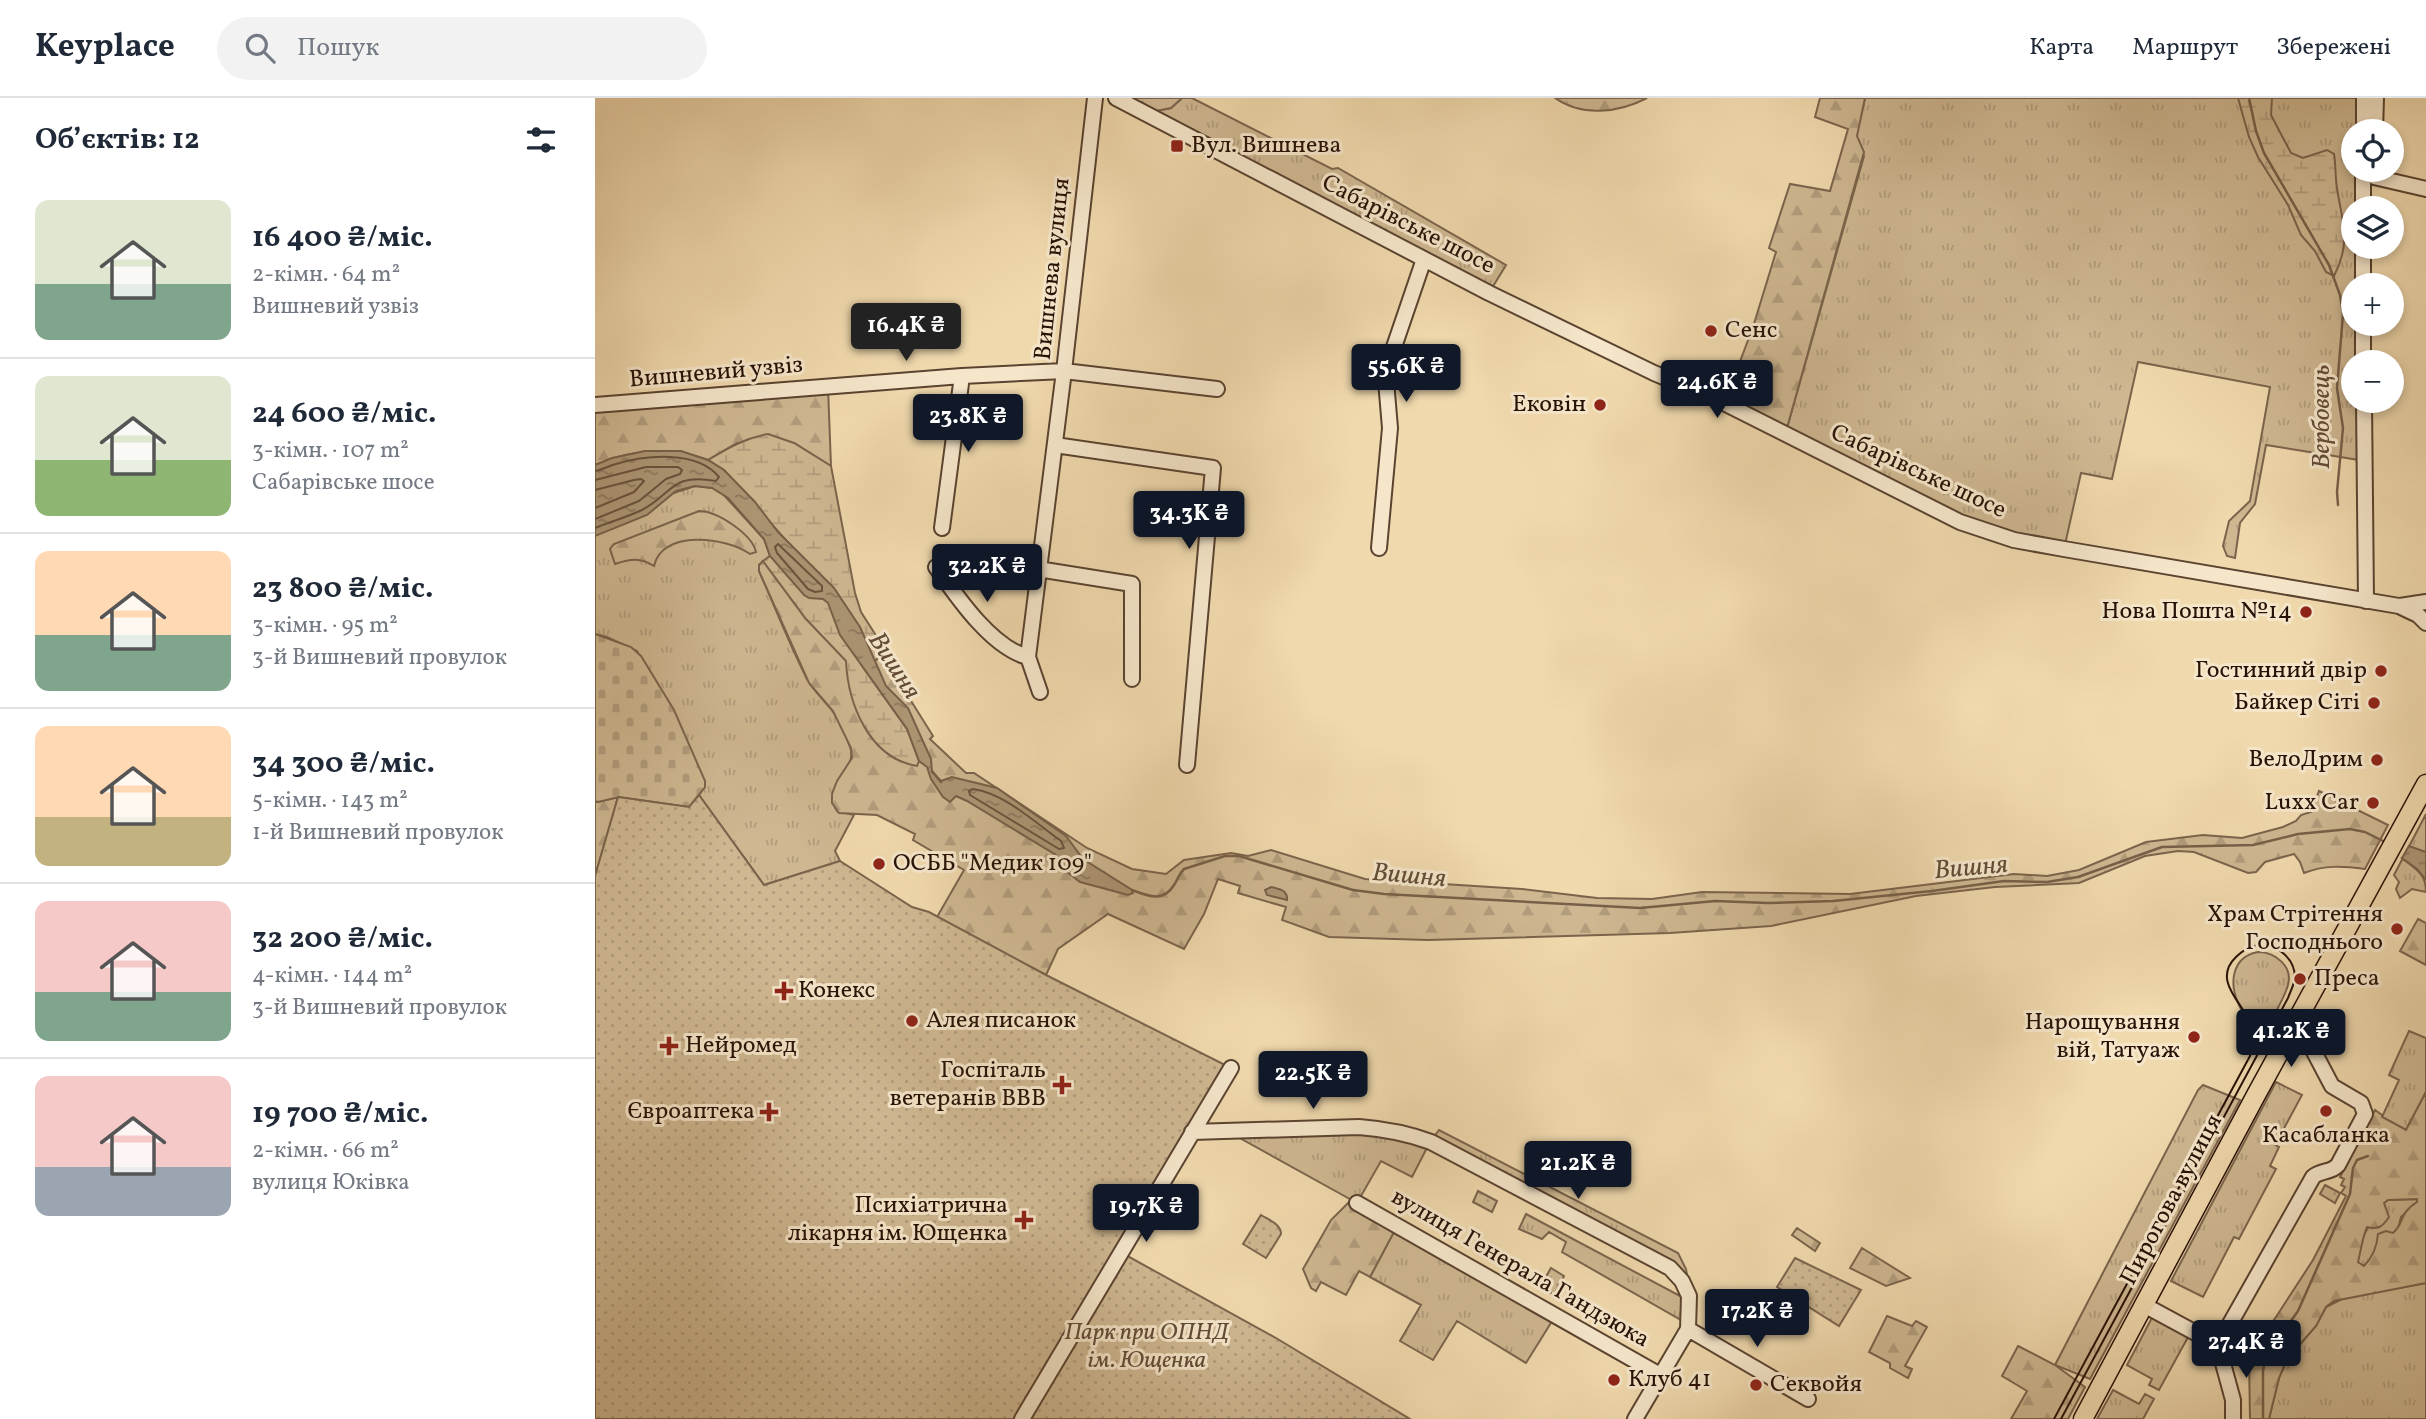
<!DOCTYPE html>
<html lang="uk">
<head>
<meta charset="utf-8">
<style>
	body { margin:0; font-family:Vollkorn,serif; background:#f2f2f3; color:#1f2937; height:100vh; display:flex; flex-direction:column; font-size:26px; white-space:nowrap }
	* { box-sizing:border-box; margin:0 }
	p { font-size:23px; color:#747a83 }
	.icon { flex:none; width:38px; height:38px; fill:none; stroke:currentColor; stroke-width:2; stroke-linecap:round; stroke-linejoin:round }
	.map { position:relative; flex:1; overflow:hidden }
	.panel { display:flex; flex-direction:column; background:#fff; width:595px }
	.panel>* { flex:none }
	.fabs { position:absolute; left:1746px; top:21px; display:grid; gap:14px }
	.fabs a { display:grid; place-items:center; width:63px; height:63px; border-radius:50%; background:#fff; box-shadow:0 4px 10px #0003; font-size:35px }
	.price { position:absolute; translate:-50% -60px; padding:0 16px; border-radius:7px; background:#111827; color:#fff; font-size:23px; line-height:46px; filter:drop-shadow(0 2px 4px #0008) }
	.price::after { content:''; position:absolute; left:50%; top:42px; width:21px; height:16px; margin-left:-10px; background:inherit; clip-path:polygon(0 0,100% 0,50% 100%) }
	.price.selected { background:#222; color:#fff }
	ul { padding:0; list-style:none }
	li { display:flex; align-items:center; gap:21px; height:175px; padding:0 35px }
	li+li { border-top:2px solid #e0e1e3 }
	li span { display:grid; place-items:center; flex:none; width:196px; height:140px; border-radius:14px; color:#555 }
	li>.icon { margin-inline-start:auto }
	span .icon { width:84px; height:84px; fill:#fffc; stroke-width:1 }
	li b { font-size:30px }
	h2 { display:flex; justify-content:space-between; align-items:center; height:84px; padding:0 35px; font-size:30px }
	header { display:flex; align-items:center; gap:42px; box-sizing:border-box; height:98px; padding:0 35px; background:#fff; border-bottom:2px solid #e0e1e3 }
	header strong { font-size:33px }
	nav { display:flex; gap:38px; margin-inline-start:auto; font-size:24px }
	.search { width:490px; height:63px; background:#f2f2f3; display:flex; align-items:center; gap:18px; box-sizing:border-box; padding:0 24px; border-radius:38px; color:#747a83; font-size:26px }
	main { display:flex; flex:1; min-height:0 }
	.map>svg:first-child { display:block }
</style>
</head>
<body>
<header>
<strong>Keyplace</strong>
<div class="search"><svg class="icon" aria-label="search" viewBox="0 0 24 24"><circle cx="10" cy="10" r="6"/><path d="M15 15l6 6"/></svg>Пошук</div>
<nav><a>Карта</a><a>Маршрут</a><a>Збережені</a></nav>
</header>
<main>
<section class="panel">
<h2>Об’єктів: 12<svg class="icon" aria-label="filters" viewBox="0 0 24 24"><path d="M4 7h16M4 17h16"/><circle cx="9" cy="7" r="2"/><circle cx="15" cy="17" r="2"/></svg></h2>
<ul>
<li><span style="background:linear-gradient(#dfe7d0 60%,#7fa58c 0)"><svg class="icon" aria-label="home" viewBox="0 0 24 24"><path d="M3 11l9-7 9 7M6 9v11h12V9"/></svg></span><div><b>16 400 ₴/міс.</b><p>2-кімн. · 64 m²</p><p>Вишневий узвіз</p></div></li>
<li><span style="background:linear-gradient(#dfe7d0 60%,#8fb573 0)"><svg class="icon" aria-label="home" viewBox="0 0 24 24"><path d="M3 11l9-7 9 7M6 9v11h12V9"/></svg></span><div><b>24 600 ₴/міс.</b><p>3-кімн. · 107 m²</p><p>Сабарівське шосе</p></div></li>
<li><span style="background:linear-gradient(#ffd9b3 60%,#7fa58c 0)"><svg class="icon" aria-label="home" viewBox="0 0 24 24"><path d="M3 11l9-7 9 7M6 9v11h12V9"/></svg></span><div><b>23 800 ₴/міс.</b><p>3-кімн. · 95 m²</p><p>3-й Вишневий провулок</p></div></li>
<li><span style="background:linear-gradient(#ffd9b3 65%,#c2b280 0)"><svg class="icon" aria-label="home" viewBox="0 0 24 24"><path d="M3 11l9-7 9 7M6 9v11h12V9"/></svg></span><div><b>34 300 ₴/міс.</b><p>5-кімн. · 143 m²</p><p>1-й Вишневий провулок</p></div></li>
<li><span style="background:linear-gradient(#f6c9c9 65%,#7fa58c 0)"><svg class="icon" aria-label="home" viewBox="0 0 24 24"><path d="M3 11l9-7 9 7M6 9v11h12V9"/></svg></span><div><b>32 200 ₴/міс.</b><p>4-кімн. · 144 m²</p><p>3-й Вишневий провулок</p></div></li>
<li><span style="background:linear-gradient(#f6c9c9 65%,#9aa5b1 0)"><svg class="icon" aria-label="home" viewBox="0 0 24 24"><path d="M3 11l9-7 9 7M6 9v11h12V9"/></svg></span><div><b>19 700 ₴/міс.</b><p>2-кімн. · 66 m²</p><p>вулиця Юківка</p></div></li>
</ul>
</section>
<div class="map">
<svg width="1831" height="1321" viewBox="0 0 1831 1321">
	<defs>
		<pattern id="grass-tufts" width="24" height="20" patternUnits="userSpaceOnUse" patternTransform="scale(1.75)"><rect width="24" height="20" fill="#ceb791"/><path d="M3 7l-1-3M5 7V3M7 7l1-3M15 17l-1-3M17 17v-4M19 17l1-3" fill="none" stroke="#b19c7c"/></pattern>
		<pattern id="forest-firs" width="22" height="20" patternUnits="userSpaceOnUse" patternTransform="scale(1.75)"><rect width="22" height="20" fill="#ceb791"/><path d="M5 1l3.5 6h-7zM16 11l3.5 6h-7z" fill="#b19c7c"/></pattern>
		<pattern id="wetland-marsh" width="20" height="14" patternUnits="userSpaceOnUse" patternTransform="scale(1.75)"><rect width="20" height="14" fill="#ceb791"/><path d="M1 5h8M5 5V1M11 12h8M15 12V8" fill="none" stroke="#b19c7c"/></pattern>
		<pattern id="cemetery-stones" width="16" height="16" patternUnits="userSpaceOnUse" patternTransform="scale(1.75)"><rect width="16" height="16" fill="#ceb791"/><path d="M2 7V4a2 2 0 0 1 4 0v3zM10 15v-3a2 2 0 0 1 4 0v3z" fill="#b19c7c"/></pattern>
		<pattern id="park-dots" width="8" height="8" patternUnits="userSpaceOnUse" patternTransform="scale(1.75)"><rect width="8" height="8" fill="#ceb791"/><path d="M2 2h.1M6 6h.1" fill="none" stroke="#b19c7c" stroke-width="1.8" stroke-linecap="round"/></pattern>
		<pattern id="water-ripples" width="26" height="14" patternUnits="userSpaceOnUse" patternTransform="scale(1.75)"><rect width="26" height="14" fill="#ac9574"/><path d="M2 4q2-2 4 0t4 0M15 11q2-2 4 0t4 0" fill="none" stroke="#8c785d"/></pattern>
	</defs>
	<rect width="100%" height="100%" fill="#f0d9ad"/>
	<filter id="stains"><feTurbulence type="fractalNoise" baseFrequency=".00286" numOctaves="4"/><feColorMatrix values="0 0 0 0 .2 0 0 0 0 .09 0 0 0 0 .02 0 0 0 .5 -.17"/></filter>
	<radialGradient id="worn" r=".72"><stop offset=".6" stop-color="#630" stop-opacity="0"/><stop offset="1" stop-color="#630" stop-opacity=".3"/></radialGradient>
	<!-- grass -->
	<path fill="url(#grass-tufts)" stroke="#7b644c" stroke-width="2" d="M587,0h10l140,71 6,-1 168,97 -17,28 -333,-182 15,-3z
		M1270,0h492l-3,72h3v38h-3v39h3v38h-3v39h4v38h-4v39h4l1,59 -93,-15 -11,59 -15,19 -5,35 -8,-2 -4,-10 6,-25 21,-20 20,-114 -132,-25 -26,117 -31,-6 -17,76 -50,-9 -229,-105 79,-279 -8,-20z
		M100,388l18,2 8,4 43,47 6,17 -11,9v6c16,36 30,73 48,108 6,11 16,20 24,30 8,10 15,26 19,38 9,24 -30,35 -13,64l17,4 -19,36 5,10 -76,24 -65,-90 6,-8 -68,-136 -30,-14 -12,-3v-115z
		M1831,716v38l-7,-1 -17,7c14,12 24,15 24,34l-14,-3 -12,9 -4,-9 3,-7 -5,-7z
		M1663,854c17,0 35,14 30,33 -5,18 -18,35 -26,52l-8,-2c-2,-13 -10,-19 -15,-30 -10,-21 -8,-48 19,-53z
		M1814,933l17,7v54l-20,38 -24,-13 17,-37 -10,-5z
		M1681,984l26,13 -27,50 4,2 -9,19 6,3 -37,70 -5,-2 -31,60 -32,-16z
		M1608,987l37,15 -150,279 -35,-14 143,-275z
		M764,1029l71,15 9,-12 239,123 8,16 3,17 -259,-144 -18,35 -31,-16 -24,42 -130,-72z
		M1822,1101v3l-16,15 -3,12 -21,18 -7,13 -6,6 -7,-4c2,-6 2,-12 3,-18 4,-15 15,-24 25,-35l-1,-6 4,-3z
		M931,1116l156,83 3,12 -4,11 -119,-68 4,-10 -17,-10 -7,7 -23,-10z
		M800,1132l159,88 -28,45 -69,-42 -24,39 -33,-19 21,-36 -51,-28z
		M1831,1185v136h-157l10,-41 8,-19 29,-33 10,-19 18,-9z
		M1560,1214l31,16 1,11 -28,51 -10,-5 3,-6 -25,-14z
		M1518,1292l26,14 6,-10 9,5 -11,20h-46z"/>
	<!-- forest -->
	<path fill="url(#forest-firs)" stroke="#7b644c" stroke-width="2" fill-rule="evenodd" d="M534,0h53l-11,10 -15,3z
		M960,0h92c-29,15 -65,19 -92,0z
		M1225,0h45l-8,38 7,16 -79,283 -61,-31 29,-77 23,-75 -7,-4 21,-64 40,7 18,-62 -33,-12z
		M233,289l3,79 -37,-23h-57l-29,17c-38,-14 -75,-11 -113,5v-53l3,-7z
		M104,413c18,0 53,23 57,41l-6,2c-24,-17 -88,-25 -96,12 -14,-9 -24,-7 -39,-2l-5,-15 4,-5z
		M168,463l43,58 70,41 10,-9 2,13 45,72 -3,3 36,34h8l113,75 45,21 34,5 18,-14 47,-7 17,3 23,-6 94,29 157,10 75,9 55,1 50,-7 148,2 164,-20 33,2 32,-6 67,-28 57,-7 39,3 41,-11 13,-6 5,-6 10,-3 8,-21 69,34 -23,44c-22,-3 -41,-4 -61,4l-4,-11 -6,-8 -29,8 -9,10 -8,1 -54,-21 -16,-1 -33,5 -66,27 -84,4 -79,9 -145,30 -101,7 -242,7 -99,-3 -47,-17 4,-13 -48,-14 2,-7 -22,-7 -14,35 -20,35 -76,-35 -50,35 -12,26 -109,-58 27,-47 -51,-30 2,-6 -38,-19 -38,-2 -7,-10v-9l5,-13 15,-23 -1,-10 -18,-37 -24,-28 -50,-112v-6z
		M23,699l-23,79v-75l3,1z
		M1823,821l8,4v42l-26,-14z
		M1831,994v191l-92,18 -8,6 -10,19 -29,33 -8,19 -10,41h-19l-1,-60 9,-21 16,-18 39,-60 33,-64 -5,-3 4,-6 -4,-2 3,-6 -4,-2 35,-67 7,5v2l24,13zM1822,1101v3c-19,12 -12,21 -24,31l-7,-2 -8,3c-1,13 -5,23 -14,32l-6,-4c3,-12 4,-23 9,-35 12,3 16,-1 22,-10l-5,-14 4,-3z
		M753,1105l47,27 -25,47 -11,-6 -13,24 -25,-13 -5,9 -5,-3 -8,-19 28,-49z
		M1202,1130l23,15 -5,8 -23,-16z
		M1267,1150l48,30 -24,8 -36,-18z
		M1292,1218l25,10 4,-5 11,6 -22,39 7,3 -4,9 -18,-10v-5l-21,-11z
		M1423,1248l37,19 30,22 -17,32h-57l16,-28 -25,-15z"/>
	<!-- wetland -->
	<path fill="url(#wetland-marsh)" stroke="#7b644c" stroke-width="2" d="M1643,0h34l-1,17 20,38 12,5 24,-8 7,4c2,11 1,22 3,34 5,34 15,53 -3,88l-8,-4 -11,-21 -14,-16 -13,-30 -30,-48 -9,-20z
		M173,336l26,9 37,23 24,127 6,19 25,39 -10,9 -14,6 45,63 12,32 -2,5c-48,-8 -69,-62 -71,-105l-40,-42 -43,-58 7,-5 10,4 11,-14 -67,-76 -16,-10c20,-12 37,-22 60,-26z"/>
	<!-- cemetery -->
	<path fill="url(#cemetery-stones)" stroke="#7b644c" stroke-width="2" d="M0,536l36,13 10,9 33,54 31,71v6l-16,20 -70,-10 -21,5 -3,-1z"/>
	<!-- park -->
	<path fill="url(#park-dots)" stroke="#7b644c" stroke-width="2" d="M104,697l65,90 76,-24 72,46 17,5 117,63 185,93 -109,185 154,85 134,81h-815v-543l23,-79 71,10z
		M1730,1087l15,8 -5,10 -15,-9z
		M883,1093l19,10 -5,11 -19,-10z
		M666,1117c8,5 20,9 20,19l-15,24 -23,-14z
		M1200,1160l66,32 -22,36 -62,-39z
		M956,1170l13,8 -10,19 -14,-8z"/>
	<!-- water -->
	<path fill="url(#water-ripples)" stroke="#776048" stroke-width="2" d="M50,353h36l27,9 16,10 31,32 23,30 56,56 26,39 26,59 22,22 23,51 1,13 9,9 11,-4 45,11 69,48 17,23 49,31 1,3 -5,2 -48,-13 -13,-10 -11,-17 -89,-54 -11,-5 -6,6 -7,-5 -12,-18 -4,-12 -8,-6 -12,-32 -67,-94 -12,-32 -5,-4 -14,-1 -5,-3 -34,-39 -6,-17 -36,-41 -16,-10 -17,-2 -19,5 -29,24 -52,21v-71l17,-7z
		M1814,748l17,6v28l-9,-11 -15,-11z
		M676,789c8,2 17,3 16,13l-20,-5 -2,-5z"/>
	<g fill="none" stroke-linecap="round" stroke-linejoin="round">
		<!-- shore -->
		<path stroke="#6a533d" stroke-width="2" d="M0,373c7,-1 13,-5 21,-7 30,-9 81,-14 103,13l-3,4c-46,-8 -42,12 -74,29 -15,7 -32,12 -47,18
			M0,382l51,-13h32l4,3 -2,4 -14,5 -27,22 -44,18
			M0,392l39,-10 7,-1 3,2 -10,11 -39,16
			M183,446l44,42v5l-7,1 -7,-3 -31,-36 -2,-6z
			M378,691c33,5 61,33 88,52l3,7 -5,1 -89,-54 -1,-4z"/>
		<!-- stream -->
		<path stroke="#776048" stroke-width="2.5" d="M1654,0l7,33 8,22 65,112 11,30 3,19 -6,74 6,40 -6,64 1,13
			M337,673l9,11
			M537,792c16,6 31,13 42,-5 4,-6 5,-11 10,-16l41,-13h14l114,34 31,4 256,14 75,-7 53,2 65,-2 99,-10 72,-10 43,1 31,-5 84,-30 91,-2 45,-11 52,-5 15,3 20,10
			M1668,1321v-48l3,-15 32,-45 52,-117 3,-26 4,-8 11,-4"/>
		<!-- minor casing -->
		<g stroke="#5a4330" stroke-width="18">
			<path id="minor" d="M521,0l373,195 165,80 62,26 244,123 54,18 50,9 335,57 19,9 8,8
				M1769,33v-33
				M1780,33l1,-33
				M1780,72l-1,7 52,12
				M1768,110v-38
				M1768,187v-38
				M1768,226v38
				M1769,303l2,200
				M0,307l367,-29 102,-5 153,18
				M460,347l158,23 -26,297
				M347,430l20,-152
				M784,450l11,-120 -4,-47 8,-34 30,-88
				M341,469c21,30 56,81 92,90
				M443,471l94,15v95
				M1805,508l26,-4
				M445,594l-12,-35 36,-286 31,-273
				M597,1034l167,-5c25,2 48,6 72,15l239,126 12,13 7,15 -1,33 -53,90
				M762,1105l303,172
				M1549,1207l74,40
				M1093,1231l120,70
				M427,1321l209,-351
				M1638,1321v-19l-15,-55 95,-168c8,-7 18,-4 25,-12l27,-51 -4,-11 -29,-17 -20,-38 -19,-22"/>
		</g>
		<!-- major casing -->
		<g stroke="#281106" stroke-width="21">
			<path id="major" d="M1488,1321l173,-324 170,-311"/>
		</g>
		<!-- minor -->
		<use href="#minor" stroke="#f5e6ca" stroke-width="14"/>
		<!-- major -->
		<use href="#major" stroke="#f0d9ad" stroke-width="18"/>
		<!-- tram -->
		<path stroke="#281106" stroke-width="2" d="M1459,1321l196,-363c3,-9 6,-18 3,-27 -6,-23 -43,-47 -17,-72 5,-5 11,-9 18,-11 20,-5 41,11 41,32 -1,7 -5,14 -7,20l-227,421"/>
	</g>
	<!-- markers -->
	<g fill="#8f2418" stroke="#f5e6ca" stroke-width="2.5">
		<rect x="575" y="41" width="14" height="14" rx="3.5"/>
		<circle cx="1116" cy="233" r="7"/>
		<circle cx="1005" cy="307" r="7"/>
		<circle cx="1711" cy="514" r="7"/>
		<circle cx="1786" cy="573" r="7"/>
		<circle cx="1779" cy="605" r="7"/>
		<circle cx="1782" cy="662" r="7"/>
		<circle cx="1778" cy="705" r="7"/>
		<circle cx="284" cy="766" r="7"/>
		<circle cx="1802" cy="831" r="7"/>
		<circle cx="1705" cy="881" r="7"/>
		<path d="M185.5 882.5h7v7h7v7h-7v7h-7v-7h-7v-7h7z"/>
		<circle cx="317" cy="923" r="7"/>
		<circle cx="1599" cy="939" r="7"/>
		<path d="M70.5 937.5h7v7h7v7h-7v7h-7v-7h-7v-7h7z"/>
		<path d="M463.5 976.5h7v7h7v7h-7v7h-7v-7h-7v-7h7z"/>
		<circle cx="1731" cy="1013" r="7"/>
		<path d="M170.5 1003.5h7v7h7v7h-7v7h-7v-7h-7v-7h7z"/>
		<path d="M425.5 1111.5h7v7h7v7h-7v7h-7v-7h-7v-7h7z"/>
		<circle cx="1019" cy="1282" r="7"/>
		<circle cx="1161" cy="1287" r="7"/>
	</g>
	<g text-anchor="middle" dominant-baseline="central" stroke-width="6" stroke-linejoin="round" paint-order="stroke">
		<!-- poi labels -->
		<g font-size="24" fill="#281106" stroke="#f5e6ca" text-anchor="end">
			<text x="596" y="48" text-anchor="start">Вул. Вишнева</text>
			<text x="1130" y="233" text-anchor="start">Сенс</text>
			<text x="991" y="307">Ековін</text>
			<text x="1697" y="514">Нова Пошта №14</text>
			<text x="1772" y="573">Гостинний двір</text>
			<text x="1765" y="605">Байкер Сіті</text>
			<text x="1768" y="662">ВелоДрим</text>
			<text x="1764" y="705">Luxx Car</text>
			<text x="298" y="766" text-anchor="start">ОСББ "Медик 109"</text>
			<text x="1788" y="817">Храм Стрітення<tspan x="1788" dy="28">Господнього</tspan></text>
			<text x="1719" y="881" text-anchor="start">Преса</text>
			<text x="203" y="893" text-anchor="start">Конекс</text>
			<text x="331" y="923" text-anchor="start">Алея писанок</text>
			<text x="1585" y="925">Нарощування<tspan x="1585" dy="28">вій, Татуаж</tspan></text>
			<text x="90" y="948" text-anchor="start">Нейромед</text>
			<text x="451" y="973">Госпіталь<tspan x="451" dy="28">ветеранів ВВВ</tspan></text>
			<text x="160" y="1014">Євроаптека</text>
			<text x="1731" y="1038" text-anchor="middle">Касабланка</text>
			<text x="413" y="1108">Психіатрична<tspan x="413" dy="28">лікарня ім. Ющенка</tspan></text>
			<text x="1033" y="1282" text-anchor="start">Клуб 41</text>
			<text x="1175" y="1287" text-anchor="start">Секвойя</text>
		</g>
		<!-- street labels -->
		<g font-size="24" fill="#281106" stroke="#f5e6ca">
			<text transform="translate(813 127) rotate(27)">Сабарівське шосе</text>
			<text transform="translate(458 171) rotate(-84)">Вишнева вулиця</text>
			<text transform="translate(121 275) rotate(-5)">Вишневий узвіз</text>
			<text transform="translate(1323 374) rotate(25)">Сабарівське шосе</text>
			<text transform="translate(1577 1102) rotate(-62)">Пирогова вулиця</text>
			<text transform="translate(925 1171) rotate(30)">вулиця Генерала Гандзюка</text>
		</g>
		<!-- park labels -->
		<g font-size="24" font-style="italic" fill="#624b37" stroke="#f5e6ca">
			<text x="552" y="1235">Парк при ОПНД<tspan x="552" dy="28">ім. Ющенка</tspan></text>
		</g>
		<!-- water labels -->
		<g font-size="26" font-style="italic" fill="#634c37" stroke="#f5e6ca">
			<text transform="translate(1727 319) rotate(-90)">Вербовець</text>
			<text transform="translate(299 568) rotate(57)">Вишня</text>
			<text transform="translate(1376 770) rotate(-5)">Вишня</text>
			<text transform="translate(814 778) rotate(5)">Вишня</text>
		</g>
	</g>
	<rect width="100%" height="100%" filter="url(#stains)"/>
	<rect width="100%" height="100%" fill="url(#worn)"/>
</svg>
<div class="fabs">
<a><svg class="icon" aria-label="locate" viewBox="0 0 24 24"><circle cx="12" cy="12" r="6"/><path d="M12 2v4M12 18v4M2 12h4M18 12h4"/></svg></a>
<a><svg class="icon" aria-label="layers" viewBox="0 0 24 24"><path d="M12 4l9 5-9 5-9-5zM3 14l9 5 9-5"/></svg></a>
<a>+</a>
<a>−</a>
</div>
<b class="price selected" style="left:311px;top:265px">16.4K ₴</b>
<b class="price" style="left:811px;top:306px">55.6K ₴</b>
<b class="price" style="left:1122px;top:322px">24.6K ₴</b>
<b class="price" style="left:373px;top:356px">23.8K ₴</b>
<b class="price" style="left:594px;top:453px">34.3K ₴</b>
<b class="price" style="left:392px;top:506px">32.2K ₴</b>
<b class="price" style="left:1696px;top:971px">41.2K ₴</b>
<b class="price" style="left:718px;top:1013px">22.5K ₴</b>
<b class="price" style="left:983px;top:1103px">21.2K ₴</b>
<b class="price" style="left:551px;top:1146px">19.7K ₴</b>
<b class="price" style="left:1162px;top:1251px">17.2K ₴</b>
<b class="price" style="left:1651px;top:1282px">27.4K ₴</b>
</div>
</main>
</body>
</html>
